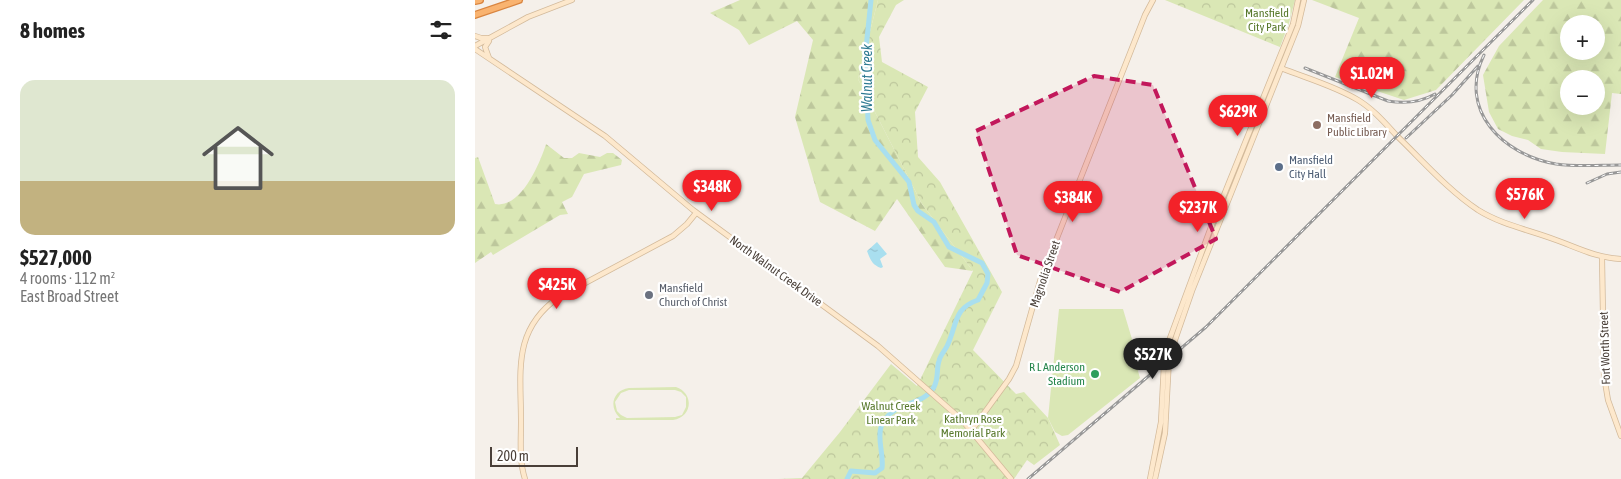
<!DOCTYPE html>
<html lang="en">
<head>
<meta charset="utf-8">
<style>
	body { margin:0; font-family:"Asap Condensed",sans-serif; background:#f6f6f6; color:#222; height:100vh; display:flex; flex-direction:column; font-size:19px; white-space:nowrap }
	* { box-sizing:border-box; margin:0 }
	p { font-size:16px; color:#767676 }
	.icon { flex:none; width:28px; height:28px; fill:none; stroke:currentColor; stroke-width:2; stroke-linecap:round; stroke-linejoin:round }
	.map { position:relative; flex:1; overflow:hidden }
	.side { display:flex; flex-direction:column; background:#fff; width:475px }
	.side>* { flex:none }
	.buttons { position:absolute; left:1085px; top:15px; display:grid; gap:10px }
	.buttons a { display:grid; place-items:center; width:45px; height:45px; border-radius:50%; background:#fff; box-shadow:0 5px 20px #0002; font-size:25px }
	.scale { position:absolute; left:15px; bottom:12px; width:88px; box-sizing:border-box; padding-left:5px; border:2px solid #493f38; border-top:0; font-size:14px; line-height:18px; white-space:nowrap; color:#493f38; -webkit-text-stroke:4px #fff; paint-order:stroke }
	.price { position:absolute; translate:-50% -42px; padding:0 11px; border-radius:18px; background:#f32229; color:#fff; font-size:16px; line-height:32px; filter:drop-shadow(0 1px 2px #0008) }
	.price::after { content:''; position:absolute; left:50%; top:30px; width:15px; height:11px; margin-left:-8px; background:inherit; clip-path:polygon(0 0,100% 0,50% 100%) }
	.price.current { background:#222; color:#fff }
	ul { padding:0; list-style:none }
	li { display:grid; align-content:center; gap:10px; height:265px; padding:0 20px }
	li+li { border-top:1px solid #e0e0e0 }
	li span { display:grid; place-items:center; height:155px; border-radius:15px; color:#555 }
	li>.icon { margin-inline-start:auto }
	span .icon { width:90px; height:90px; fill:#fffc; stroke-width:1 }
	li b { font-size:21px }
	h2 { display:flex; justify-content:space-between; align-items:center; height:60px; padding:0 20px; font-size:21px }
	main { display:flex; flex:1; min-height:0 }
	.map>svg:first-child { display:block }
</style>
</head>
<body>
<main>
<section class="side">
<h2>8 homes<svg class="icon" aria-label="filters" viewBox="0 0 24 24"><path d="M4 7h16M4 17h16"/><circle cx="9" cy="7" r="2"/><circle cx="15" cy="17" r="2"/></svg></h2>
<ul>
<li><span style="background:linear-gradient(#dfe7d0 65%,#c2b280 0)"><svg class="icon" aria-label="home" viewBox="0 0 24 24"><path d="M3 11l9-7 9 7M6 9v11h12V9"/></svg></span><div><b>$527,000</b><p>4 rooms · 112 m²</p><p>East Broad Street</p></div></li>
</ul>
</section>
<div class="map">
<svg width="1146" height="479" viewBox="0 0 1146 479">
	<defs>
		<pattern id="forest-firs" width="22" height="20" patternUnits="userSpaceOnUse" patternTransform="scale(1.25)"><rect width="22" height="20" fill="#dae7b5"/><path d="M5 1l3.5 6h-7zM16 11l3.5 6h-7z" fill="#bdc79c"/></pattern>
		<pattern id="park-crowns" width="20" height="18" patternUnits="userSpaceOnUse" patternTransform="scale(1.25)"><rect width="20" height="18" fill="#dae7b5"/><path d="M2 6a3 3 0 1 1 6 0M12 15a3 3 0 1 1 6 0" fill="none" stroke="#bdc79c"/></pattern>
		<pattern id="water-ripples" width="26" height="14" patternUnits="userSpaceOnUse" patternTransform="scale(1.25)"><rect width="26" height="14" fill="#a9dfef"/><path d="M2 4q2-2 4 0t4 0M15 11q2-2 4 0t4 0" fill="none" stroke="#93c0ce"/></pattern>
	</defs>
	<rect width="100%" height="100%" fill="#f5f0ea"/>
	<!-- forest -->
	<path fill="url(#forest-firs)" fill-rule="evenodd" d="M265,0h138l-20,79 64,125 51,67 -28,-4 -48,-68 -22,32 -55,-29 -25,-85 18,-77 -16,-19 -48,24 -10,-15 -29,-17z
		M837,0h212l-88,90 -32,10 -69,-23 24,-59z
		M1068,0h78v94l-9,-1 -7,61 -43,-2 -21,-3 -13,-9 -16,-4 -14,-7 -9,-17 -6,-37 16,-29zM1094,24h27v27h-27zM1094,79h27v27h-27z
		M71,144l18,14h8l7,-5 21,4 7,-4h6l9,7 -1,5 -37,9 -12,23 -10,5 6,12 -8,1 -67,40 -2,-3 -16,11v-105l3,-1 17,47c26,5 45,-41 51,-60z"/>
	<!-- park -->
	<path fill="url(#park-crowns)" d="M403,0h26l-8,5 -17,32 3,25 46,25 -13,25 3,45 22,25 62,110 -29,58 43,44 8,-2 24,26 12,27 -26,20 -7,-5 -13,19h-236l24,-1 38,-46 51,-68 26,22 56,-115 -51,-67 -64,-125z
		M690,0h130l-6,23 -9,24z"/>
	<!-- pitch -->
	<path fill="#dae7b5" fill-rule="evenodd" d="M584,309h64l17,57 -2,5 2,7 -72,57 -6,1 -7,-4 -7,-14z
		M201,387c18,6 17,30 -3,33h-57v-2h4c-12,-11 -7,-28 9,-30zM154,390h46l6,2 5,5v10l-4,8 -7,2 -48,1 -6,-3 -4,-4 -2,-9 6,-9z"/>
	<!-- water -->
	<path fill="url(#water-ripples)" d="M402,242l10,12 -7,5 3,8 -2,1c-9,-3 -11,-9 -14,-17z"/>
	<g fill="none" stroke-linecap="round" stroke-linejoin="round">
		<!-- river -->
		<path stroke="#a9dfef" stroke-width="5" d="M372,479l4,-8 24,2 7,-5c2,-13 -5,-28 -1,-41 10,-27 41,-19 53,-40 5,-9 2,-17 5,-26 1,-6 7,-11 9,-17 9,-20 6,-36 30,-44l9,-17 1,-9 -6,-11 -33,-16 -15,-25 -16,-11 -4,-6 -5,-23 -34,-42 -7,-20 -3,-62 6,-58"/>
		<!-- secondary casing -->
		<g stroke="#d3ba9b" stroke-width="6">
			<path id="secondary" d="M0,36l6,2h7
				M14,41l-4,6 4,11
				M0,46l53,-29 44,-17
				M0,49l130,87 88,74 185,136 84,74 49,59
				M806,68c25,10 54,18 77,32 15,9 27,23 39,36 26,25 51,54 81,74 24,15 52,20 78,30 22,8 41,18 65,19
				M1127,257l2,119 4,24 13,36
				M496,431l38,-52 7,-13 24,-85 105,-266 8,-15
				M50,479c-6,-18 -4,-39 -4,-57 0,-51 -9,-92 38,-125l114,-61 14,-12 9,-11
				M675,479l11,-57 3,-58 6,-26 41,-111 82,-203 5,-24
				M680,479l10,-46 4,-74 6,-19 17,-49 106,-265 6,-26"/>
		</g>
		<!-- highway casing -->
		<g stroke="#d98540" stroke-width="8">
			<path id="highway" d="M0,1l5,-1
				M0,15l44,-15"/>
		</g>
		<!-- secondary -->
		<use href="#secondary" stroke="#fde8cc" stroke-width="4.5"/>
		<!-- highway -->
		<use href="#highway" stroke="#f9b370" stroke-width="5.5"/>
		<!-- rail casing -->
		<g stroke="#989898" stroke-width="3">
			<path id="rail" d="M1009,55c-27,55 19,100 72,109 21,3 44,1 65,1
				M830,68l83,33c17,3 33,1 47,-7
				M931,138l46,-43 26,-29
				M1112,183l20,-9 14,-2
				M553,479l178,-152 327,-327"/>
		</g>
		<!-- rail -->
		<use href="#rail" stroke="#fff" stroke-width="1" stroke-dasharray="4" stroke-linecap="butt"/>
	</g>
	<!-- marked area -->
	<path fill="#c2185b" fill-opacity="0.2" stroke="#c2185b" stroke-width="4" stroke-dasharray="10 6" stroke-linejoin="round" d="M619,76l59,9 63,154 -96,53 -103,-37 -41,-124z"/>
	<!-- markers -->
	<circle fill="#8d6e63" stroke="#fff" stroke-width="2" cx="842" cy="125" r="5"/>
	<circle fill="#5c6f8a" stroke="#fff" stroke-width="2" cx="804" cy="167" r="5"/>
	<circle fill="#6b7280" stroke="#fff" stroke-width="2" cx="174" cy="295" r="5"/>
	<circle fill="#2e9e5b" stroke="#fff" stroke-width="2" cx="620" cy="374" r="5"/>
	<g text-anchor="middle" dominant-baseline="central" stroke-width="4.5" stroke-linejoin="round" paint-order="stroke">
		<!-- park labels -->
		<g font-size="12" fill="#58792c" stroke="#fff">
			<text x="792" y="13">Mansfield<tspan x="792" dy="14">City Park</tspan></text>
			<text x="416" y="406">Walnut Creek<tspan x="416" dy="14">Linear Park</tspan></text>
			<text x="498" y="419">Kathryn Rose<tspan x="498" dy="14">Memorial Park</tspan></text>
		</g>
		<!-- education labels -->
		<g font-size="12" fill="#785e54" stroke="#fff" text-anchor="start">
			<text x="852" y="118">Mansfield<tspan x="852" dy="14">Public Library</tspan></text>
		</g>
		<!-- service labels -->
		<g font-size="12" fill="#4e5e75" stroke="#fff" text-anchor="start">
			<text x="814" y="160">Mansfield<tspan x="814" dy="14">City Hall</tspan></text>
		</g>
		<!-- street labels -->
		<g font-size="12" fill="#493f38" stroke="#fff">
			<text transform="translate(301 271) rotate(36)">North Walnut Creek Drive</text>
			<text transform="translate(570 274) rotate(-71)">Magnolia Street</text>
			<text transform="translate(1130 348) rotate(-92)">Fort Worth Street</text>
		</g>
		<!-- worship labels -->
		<g font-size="12" fill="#5b616d" stroke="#fff" text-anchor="start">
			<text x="184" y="288">Mansfield<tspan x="184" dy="14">Church of Christ</tspan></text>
		</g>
		<!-- leisure labels -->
		<g font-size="12" fill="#27864d" stroke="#fff" text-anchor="end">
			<text x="610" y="367">R L Anderson<tspan x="610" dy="14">Stadium</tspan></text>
		</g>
		<!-- water labels -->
		<g font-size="14" font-style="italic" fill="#2d7a92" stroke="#fff">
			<text transform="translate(392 78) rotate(-90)">Walnut Creek</text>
		</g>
	</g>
</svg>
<div class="buttons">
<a>+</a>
<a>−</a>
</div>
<div class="scale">200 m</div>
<b class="price" style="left:897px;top:99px">$1.02M</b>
<b class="price" style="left:763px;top:137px">$629K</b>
<b class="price" style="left:237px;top:212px">$348K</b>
<b class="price" style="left:1050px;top:220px">$576K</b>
<b class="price" style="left:598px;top:223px">$384K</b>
<b class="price" style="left:723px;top:233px">$237K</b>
<b class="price" style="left:82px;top:310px">$425K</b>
<b class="price current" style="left:678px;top:380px">$527K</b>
</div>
</main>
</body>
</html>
